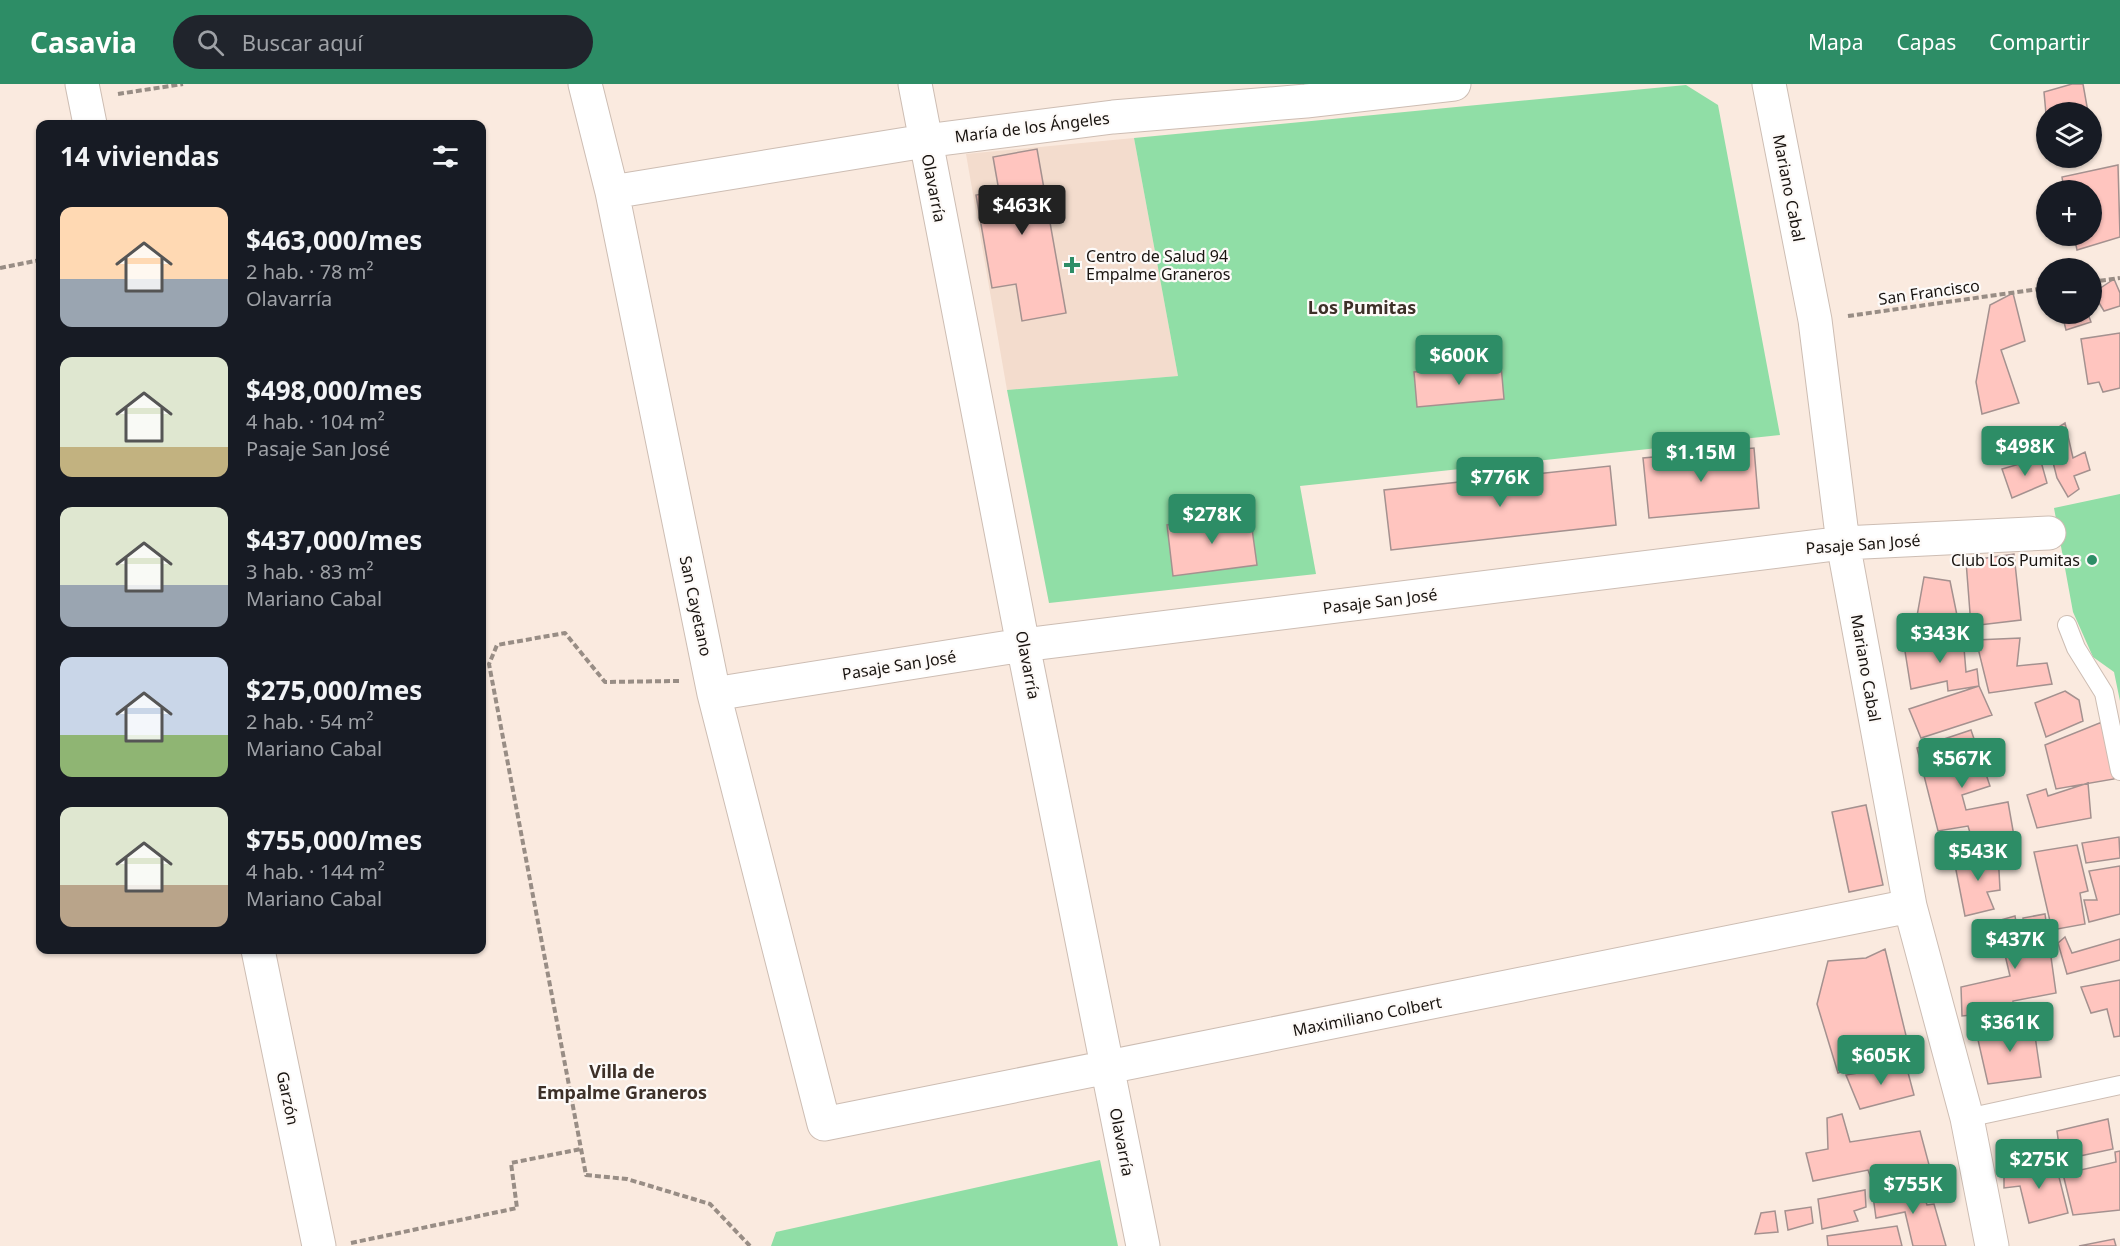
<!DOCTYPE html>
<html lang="es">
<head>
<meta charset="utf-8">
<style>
	body { margin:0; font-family:"Noto Sans",sans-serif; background:#20242c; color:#f1f3f6; height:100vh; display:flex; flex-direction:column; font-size:22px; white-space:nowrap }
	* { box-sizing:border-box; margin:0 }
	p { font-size:20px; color:#9ea1a6 }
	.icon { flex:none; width:33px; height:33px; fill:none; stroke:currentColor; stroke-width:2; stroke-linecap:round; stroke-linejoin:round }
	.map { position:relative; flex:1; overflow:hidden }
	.details { position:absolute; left:36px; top:36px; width:450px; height:834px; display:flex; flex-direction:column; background:#171b24; border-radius:12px; box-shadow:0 2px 4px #0004 }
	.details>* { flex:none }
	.controls { position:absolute; left:2036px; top:18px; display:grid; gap:12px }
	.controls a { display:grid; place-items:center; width:66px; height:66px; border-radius:50%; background:#171b24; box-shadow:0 2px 4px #0004; font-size:30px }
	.price { position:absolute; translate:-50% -51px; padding:0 14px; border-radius:6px; background:#2d8d66; color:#fff; font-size:20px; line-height:39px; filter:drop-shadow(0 2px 3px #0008) }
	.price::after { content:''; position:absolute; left:50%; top:36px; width:18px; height:14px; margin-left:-9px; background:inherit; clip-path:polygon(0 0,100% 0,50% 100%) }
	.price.active { background:#222; color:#fff }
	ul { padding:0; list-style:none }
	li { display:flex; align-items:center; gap:18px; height:150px; padding:0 24px }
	li span { display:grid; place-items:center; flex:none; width:168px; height:120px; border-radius:12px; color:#555 }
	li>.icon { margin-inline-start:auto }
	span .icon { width:72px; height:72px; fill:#fffc; stroke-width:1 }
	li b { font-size:26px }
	h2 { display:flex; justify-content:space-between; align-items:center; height:72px; padding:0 24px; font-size:26px }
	header { display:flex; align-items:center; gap:36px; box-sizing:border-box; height:84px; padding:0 30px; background:#2d8d66; color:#fff }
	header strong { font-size:28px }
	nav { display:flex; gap:33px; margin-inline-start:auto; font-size:21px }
	.search { width:420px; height:54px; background:#20242c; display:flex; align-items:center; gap:15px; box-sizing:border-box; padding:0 21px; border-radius:33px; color:#9ea1a6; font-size:22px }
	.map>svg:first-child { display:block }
</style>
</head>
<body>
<header>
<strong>Casavia</strong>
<div class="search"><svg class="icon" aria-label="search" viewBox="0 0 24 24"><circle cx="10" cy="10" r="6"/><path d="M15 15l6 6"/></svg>Buscar aquí</div>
<nav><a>Mapa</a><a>Capas</a><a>Compartir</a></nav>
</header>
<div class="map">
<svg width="2120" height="1162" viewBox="0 0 2120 1162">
	<rect width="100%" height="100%" fill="#faeadf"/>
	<!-- built -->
	<path fill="#f3dccd" d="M1134,54l44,238 -171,14 -41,-236z"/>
	<!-- green -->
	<path fill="#90dea6" d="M1686,1l32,20 62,330 -480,51 16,88 -267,29 -42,-213 171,-14 -44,-238z
		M2120,410v207l-6,-29 -21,-15 -20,-45 -19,-104z
		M1100,1076l18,86h-347l5,-14z"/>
	<!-- building -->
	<path fill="#ffc5bf" stroke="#a4918f" stroke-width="1.5" d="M2072,0h11l5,28 -42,2 -2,-22z
		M1037,65l29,164 -44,8 -6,-37 -24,4 -16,-93 23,-4 -6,-34z
		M2118,81l2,72 -43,13 -3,-14h17v-46h-27l-2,-13z
		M2114,195l6,14v13l-16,5 -11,-18z
		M2013,209l12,48 -24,9 18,53 -37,11 -6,-32 14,-77z
		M2062,230h26l3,8 -25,8z
		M2120,249v55l-17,4 -4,-10 -11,2 -7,-45z
		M1501,281l3,34 -87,8 -3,-35z
		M2065,339l8,35 12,-6 5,18 -16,6 5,13 -11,8 -11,-19 -11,-43z
		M1754,364l5,60 -110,10 -6,-60z
		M2040,374l7,25 -35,15 -10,-29z
		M1610,382l6,59 -225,25 -7,-60z
		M1250,430l7,51 -84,11 -6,-51z
		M2014,470l7,66 -50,6 -5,-65z
		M1924,493l26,4 10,49 -47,8z
		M1963,552l3,36 11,-3 2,17 -31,5 -1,-10 -36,8 -7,-44z
		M2020,554l-3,28 30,-3 5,21 -63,9 -13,-53z
		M1979,602l13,29 -71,23 -12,-29z
		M2065,607l14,9 4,21 -37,16 -11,-34z
		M2102,638l12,57 -58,10 -11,-44z
		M1971,646l19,56 -28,9 4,15 42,-8 6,34 -40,10 -6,-20 -30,5 -21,-83z
		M2088,699l3,35 -54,10 -10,-33 19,-6 2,7z
		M1866,721l17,80 -34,7 -17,-80z
		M2119,753l1,21 -34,5 -4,-20z
		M2077,761l11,46 -8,2 5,31 -33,6 -18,-78z
		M1998,768l2,38 -13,2 7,17 -29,7 -11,-56z
		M2120,782v48l-31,8 -5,-22h13l-8,-29z
		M2045,830l11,79 -43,8v10l-51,5 -1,-29 49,-11 -13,-55 18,-5 4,25 6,-1 -2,-22z
		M2065,853l7,16 48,-14v21l-53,14 -9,-31z
		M1885,865l25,103 -72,21 -21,-69 11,-43 38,-3z
		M2120,896v56l-6,1 -7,-28 -16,4 -10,-26z
		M2033,938l8,55 -53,7 -12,-53z
		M1906,981l8,30 -54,14 -14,-34z
		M1842,1030l8,28 70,-11 12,45 -57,13 -7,-19 -55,11 -7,-28 22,-4 -1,-31z
		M2108,1035l5,30 -52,11 -4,-29z
		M2120,1067v59l-47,5 -10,-41 53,-12 -1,-10z
		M2055,1077l13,52 -39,10 -9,-37 -16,2v-18z
		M1921,1103l6,18 7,-1 12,42h-33l-8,-34 -29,6 -3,-22z
		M1865,1106l1,17 -12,4 4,10 -36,8 -4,-30z
		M1811,1123l2,16 -25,7 -3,-19z
		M1775,1127l3,21 -23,2 6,-21z
		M1897,1142l5,20h-74l-1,-10z
		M2114,1155l2,7h-37z"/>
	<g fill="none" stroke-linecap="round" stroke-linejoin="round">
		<!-- service casing -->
		<g stroke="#cdbdb3" stroke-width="20">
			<path id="service" d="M2067,541l9,23 28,45 16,78
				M1967,1034l153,-33"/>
		</g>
		<!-- minor casing -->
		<g stroke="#cdbdb3" stroke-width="35">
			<path id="minor" d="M82,0l8,40
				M585,0l27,108 102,502 110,430 1086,-218
				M915,0l108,561 120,601
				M1769,0l46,236 28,223 67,363 57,212 25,128
				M612,108l313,-51 188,-24 193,-16 148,-17
				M714,610l309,-49 820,-102 206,-10
				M258,866l61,296"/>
		</g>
		<!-- path -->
		<path stroke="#988d85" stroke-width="4" stroke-dasharray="6 3" stroke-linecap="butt" d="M118,10l65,-10
			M0,184l40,-8
			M2091,198l29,-4
			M1848,232l198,-28
			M679,597l-74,1 -40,-49 -68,12 -8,19 97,511 41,4 83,25 40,42
			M351,1159l166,-35 -6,-45 70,-14"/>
		<!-- service -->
		<use href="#service" stroke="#fff" stroke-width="18"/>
		<!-- minor -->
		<use href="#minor" stroke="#fff" stroke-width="33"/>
	</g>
	<!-- markers -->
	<g fill="#2d8d66" stroke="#fdfaf8" stroke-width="2">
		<path d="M1069 172h6v6h6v6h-6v6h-6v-6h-6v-6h6z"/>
		<circle cx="2092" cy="476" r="6"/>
	</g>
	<g text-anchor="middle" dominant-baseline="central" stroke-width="4.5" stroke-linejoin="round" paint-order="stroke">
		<!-- street labels -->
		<g font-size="16" fill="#191410" stroke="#fdfaf8">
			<text transform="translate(1032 43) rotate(-7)">María de los Ángeles</text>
			<text transform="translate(934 104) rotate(79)">Olavarría</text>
			<text transform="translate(1789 104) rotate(79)">Mariano Cabal</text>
			<text transform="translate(1929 208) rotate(-8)">San Francisco</text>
			<text transform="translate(1863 460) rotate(-4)">Pasaje San José</text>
			<text transform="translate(1380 517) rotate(-7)">Pasaje San José</text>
			<text transform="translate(696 522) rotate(78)">San Cayetano</text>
			<text transform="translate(899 581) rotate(-9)">Pasaje San José</text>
			<text transform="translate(1028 581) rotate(79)">Olavarría</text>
			<text transform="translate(1866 584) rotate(80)">Mariano Cabal</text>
			<text transform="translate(1367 932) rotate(-11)">Maximiliano Colbert</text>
			<text transform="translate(288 1014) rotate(78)">Garzón</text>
			<text transform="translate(1122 1058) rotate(79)">Olavarría</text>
		</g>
		<!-- poi labels -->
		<g font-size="16" fill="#191410" stroke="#fdfaf8" text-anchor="start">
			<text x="1086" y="172">Centro de Salud 94<tspan x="1086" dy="18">Empalme Graneros</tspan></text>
			<text x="2080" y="476" text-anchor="end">Club Los Pumitas</text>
		</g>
		<!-- neighbourhood labels -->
		<g font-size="18" font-weight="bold" fill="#3d3028" stroke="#fdfaf8">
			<text x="1362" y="223">Los Pumitas</text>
			<text x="622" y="987">Villa de<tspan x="622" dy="21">Empalme Graneros</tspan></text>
		</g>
	</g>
</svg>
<div class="controls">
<a><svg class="icon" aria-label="layers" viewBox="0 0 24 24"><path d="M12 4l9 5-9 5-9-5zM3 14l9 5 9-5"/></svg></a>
<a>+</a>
<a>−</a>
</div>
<b class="price active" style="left:1022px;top:152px">$463K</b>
<b class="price" style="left:1459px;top:302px">$600K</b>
<b class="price" style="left:2025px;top:393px">$498K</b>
<b class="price" style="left:1701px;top:399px">$1.15M</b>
<b class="price" style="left:1500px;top:424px">$776K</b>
<b class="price" style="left:1212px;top:461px">$278K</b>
<b class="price" style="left:1940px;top:580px">$343K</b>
<b class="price" style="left:1962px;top:705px">$567K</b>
<b class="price" style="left:1978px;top:798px">$543K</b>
<b class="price" style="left:2015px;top:886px">$437K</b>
<b class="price" style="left:2010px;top:969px">$361K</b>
<b class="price" style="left:1881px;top:1002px">$605K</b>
<b class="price" style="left:2039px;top:1106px">$275K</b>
<b class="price" style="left:1913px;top:1131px">$755K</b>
<section class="details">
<h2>14 viviendas<svg class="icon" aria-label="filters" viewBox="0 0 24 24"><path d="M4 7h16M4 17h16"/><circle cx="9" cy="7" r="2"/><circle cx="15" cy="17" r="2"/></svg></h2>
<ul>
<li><span style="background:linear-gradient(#ffd9b3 60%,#9aa5b1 0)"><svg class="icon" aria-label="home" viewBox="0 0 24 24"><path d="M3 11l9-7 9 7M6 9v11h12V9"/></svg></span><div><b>$463,000/mes</b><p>2 hab. · 78 m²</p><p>Olavarría</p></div></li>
<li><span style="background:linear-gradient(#dfe7d0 75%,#c2b280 0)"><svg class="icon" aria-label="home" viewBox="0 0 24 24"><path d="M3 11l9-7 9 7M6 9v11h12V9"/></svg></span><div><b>$498,000/mes</b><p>4 hab. · 104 m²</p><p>Pasaje San José</p></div></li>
<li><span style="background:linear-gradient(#dfe7d0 65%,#9aa5b1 0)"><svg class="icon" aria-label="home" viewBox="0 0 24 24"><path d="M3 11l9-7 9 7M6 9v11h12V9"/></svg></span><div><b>$437,000/mes</b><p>3 hab. · 83 m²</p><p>Mariano Cabal</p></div></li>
<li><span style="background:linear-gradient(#c9d6e8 65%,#8fb573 0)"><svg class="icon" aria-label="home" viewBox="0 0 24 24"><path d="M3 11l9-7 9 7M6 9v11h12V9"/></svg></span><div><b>$275,000/mes</b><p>2 hab. · 54 m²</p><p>Mariano Cabal</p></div></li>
<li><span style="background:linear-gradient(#dfe7d0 65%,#b9a48a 0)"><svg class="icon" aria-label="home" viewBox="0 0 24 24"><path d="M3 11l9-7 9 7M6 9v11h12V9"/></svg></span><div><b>$755,000/mes</b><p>4 hab. · 144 m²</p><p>Mariano Cabal</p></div></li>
</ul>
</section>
</div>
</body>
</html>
